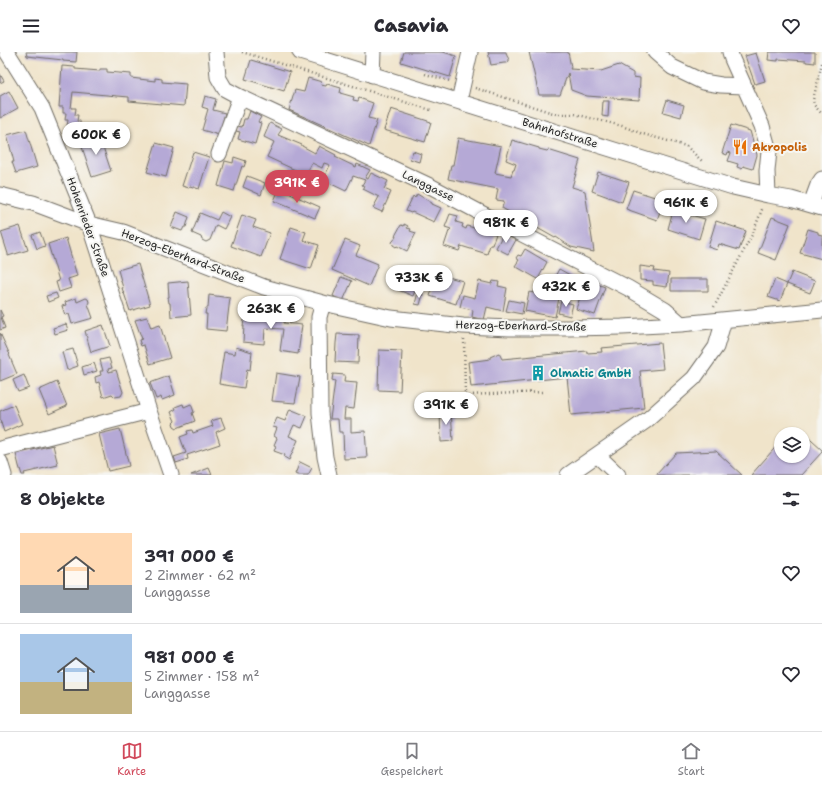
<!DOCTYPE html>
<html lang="de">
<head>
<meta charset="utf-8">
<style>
	body { margin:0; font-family:"Shantell Sans",sans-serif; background:#f2f2f3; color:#2b2b33; height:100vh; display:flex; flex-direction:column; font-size:15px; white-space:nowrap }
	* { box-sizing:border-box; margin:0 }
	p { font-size:13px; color:#7c7c81 }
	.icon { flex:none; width:22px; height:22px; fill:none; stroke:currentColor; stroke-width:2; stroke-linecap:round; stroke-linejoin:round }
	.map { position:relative; height:423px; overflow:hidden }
	.details { display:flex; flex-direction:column; background:#fff; flex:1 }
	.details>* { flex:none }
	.controls { position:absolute; left:774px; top:375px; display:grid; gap:8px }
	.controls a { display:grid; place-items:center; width:36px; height:36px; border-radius:50%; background:#fff; box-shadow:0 1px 3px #0004; font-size:20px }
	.price { position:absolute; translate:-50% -34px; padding:0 9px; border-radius:14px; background:#fff; color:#222; font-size:13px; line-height:26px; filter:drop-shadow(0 1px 2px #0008) }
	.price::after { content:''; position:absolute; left:50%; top:24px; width:12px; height:9px; margin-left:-6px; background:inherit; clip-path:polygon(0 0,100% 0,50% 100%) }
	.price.on { background:#d1495b; color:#fff }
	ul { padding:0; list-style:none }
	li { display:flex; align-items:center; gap:12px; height:100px; padding:0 20px }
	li+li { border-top:1px solid #e1e1e2 }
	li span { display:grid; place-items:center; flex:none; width:112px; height:80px; border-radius:0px; color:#555 }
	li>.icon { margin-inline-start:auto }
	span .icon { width:48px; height:48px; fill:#fffc; stroke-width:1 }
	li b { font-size:17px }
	h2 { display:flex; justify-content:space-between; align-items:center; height:48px; padding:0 20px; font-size:17px }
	header { display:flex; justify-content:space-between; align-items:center; height:52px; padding:0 20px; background:#fff; font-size:18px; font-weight:800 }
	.tab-bar { display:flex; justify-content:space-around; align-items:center; height:56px; border-top:1px solid #e1e1e2; background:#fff; font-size:11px; color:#7c7c81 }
	.tab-bar a { display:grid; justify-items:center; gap:2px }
	.tab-bar .on { color:#d1495b }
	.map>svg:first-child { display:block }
</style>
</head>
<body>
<header><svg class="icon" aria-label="menu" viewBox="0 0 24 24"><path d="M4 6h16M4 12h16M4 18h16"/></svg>Casavia<svg class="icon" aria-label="heart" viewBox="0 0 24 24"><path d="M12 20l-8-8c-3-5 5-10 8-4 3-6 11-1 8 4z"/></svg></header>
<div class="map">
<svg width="822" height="423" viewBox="0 0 822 423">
	<rect width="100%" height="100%" fill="#f6f6f2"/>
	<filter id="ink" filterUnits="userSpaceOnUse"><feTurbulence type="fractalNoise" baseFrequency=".025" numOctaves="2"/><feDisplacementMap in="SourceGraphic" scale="8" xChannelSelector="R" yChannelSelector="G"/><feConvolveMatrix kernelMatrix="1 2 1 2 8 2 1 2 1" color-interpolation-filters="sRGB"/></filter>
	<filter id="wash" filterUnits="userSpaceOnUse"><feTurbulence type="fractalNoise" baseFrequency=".012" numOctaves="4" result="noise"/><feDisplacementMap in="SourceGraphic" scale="16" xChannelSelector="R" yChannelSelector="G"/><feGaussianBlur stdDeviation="0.9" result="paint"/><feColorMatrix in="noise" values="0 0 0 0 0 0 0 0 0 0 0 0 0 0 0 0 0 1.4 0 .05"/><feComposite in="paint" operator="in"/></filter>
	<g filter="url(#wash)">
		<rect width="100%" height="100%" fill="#f0e4ca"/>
		<g id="blocks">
			<!-- building -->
			<path fill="#b5a9d6" d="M26,0h51l-1,10 -13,-1v-1l-36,-4z
				M404,0h39l13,4 -6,21 -49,-15z
				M488,0h18l1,4 2,3v2l-3,2h-2l-13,2z
				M529,0h39l3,15 -1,2 31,2 18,-6 14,8v4l7,1 -1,22 -52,-4 -16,-6 -3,-17 -8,22h-21z
				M769,0h46v11l-9,-1v-1l-28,-2v2l-10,-1z
				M756,1l9,28 -10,3 -10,-28z
				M251,8l39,12 -6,19 -39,-12z
				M62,14l13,1v2l25,2v-2h7v3l24,2v4l24,3v-3l7,1v3l24,2 -2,22 -55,-5v-4l-56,-5 -2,16h5l-1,7h3l-1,6h3v7l-13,-2 1,-6h-3l1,-7h-3v-6h-4z
				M0,22l4,7 -4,2z
				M308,26l14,4 -1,3 5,1 1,-2 14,4 -1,5 14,4 -1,3 5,1 1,-3 14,5 -5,15 9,2 -8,26 -80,-36 6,-20 9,2z
				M9,39l9,17 -18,10v-22z
				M205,44l11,3 -3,11 12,3 -6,22 -17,-5 6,-21 -6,-2z
				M667,48l17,5 -3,12 -18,-5z
				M603,49h6l-1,16 -6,-1z
				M391,57l40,13 -6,20 -41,-12z
				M250,59l11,6 -3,5 3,1 -6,21 -17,-5 2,-7 -4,-1 1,-5 5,1 2,-8h3z
				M270,71l12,6 -4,6 24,10v1l13,7 4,-7 17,9 -1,2 21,10 1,-3 13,6 -5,8 3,1 3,-6 17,8 -4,8 7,3 -9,20 -9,-4 6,-11 -16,-8 2,-3 -3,-1 3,-5 -12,-4 -7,15 -23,-11 7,-15 -6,-2 -2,5 -10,-5 -6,12 -39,-18 7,-15 -10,-5z
				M731,73l19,6 7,24 -4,14 -10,-3 -1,3 -5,-2 1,-3 -10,-3 3,-8 -3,-1 -1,3 -5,-2z
				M26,78l11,37 -21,6 -4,-11h2l-7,-27z
				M99,83l12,36 -19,6 -12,-36z
				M458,86l43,8 -6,27 16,3 2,-6h1l2,-6 -10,-4 6,-20 27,8v1l8,2 1,-1 32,10 -8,27 13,4 9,61 -23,-5 -15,-10 -1,1 -53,-30 2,-7 -8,-1 2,-11 -50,-10 3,-14h2z
				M156,91l18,5 -8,29 -19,-5z
				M413,99l8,3 -2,8 -9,-3z
				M193,100l16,5 -10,32 -9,-3 -1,2 -7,-2z
				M234,105l12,4 -2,6 -2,-1 -8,25 -16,-5 7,-25 8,2z
				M598,120l31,10 -7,20 -30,-11z
				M247,124l18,7 -4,12 -18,-8z
				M279,137l41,18 -5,11 -41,-17z
				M633,138l31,10 -7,20 -31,-11z
				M417,142l15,9v1l9,4 -7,14 -22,-10 -1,1 -5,-2 7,-15 2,2z
				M673,158l32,9 -6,20 -31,-10z
				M177,160l12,5 -3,10h-2l-2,4 -11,-4z
				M221,160l9,5 -6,12 -8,-4 -6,15 -4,2 -4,-2 -1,-3 -9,-4 8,-20 17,7z
				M450,162l8,2 -2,6 7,2 -1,3 4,2 1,-3 29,8 -4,11h-2l-3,9 -26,-8 -2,5 -15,-5 5,-15 2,-2 -6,-2z
				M242,163l14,5 -3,7 17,6 -9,24 -30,-11z
				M772,165l18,7 -14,36 -18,-7z
				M716,169l30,10 -7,19 -20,-6 -2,6 -9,-3z
				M404,172l4,2 -1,2 4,1 -1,2 6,2 -9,18 -10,-5 -1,1 -3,-2 -1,-3 2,-2 2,-4h-1l6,-11 3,1z
				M20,174l8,24 -20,6v-2l-7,-22z
				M291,175l15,5 -3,8 16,5 -8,24 -31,-10z
				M808,177l10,3v2l4,1v24l-22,-6z
				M40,180l5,14 -8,3 -5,-14z
				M503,182l13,6 -8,14 -12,-6z
				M66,186l11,38 -9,3 3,9 -12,4 -3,-10 3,-1 -11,-37z
				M345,188l15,6 -4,9 22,9 -9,22 -37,-16z
				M525,197l22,13 -9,17 -23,-13 4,-6 -3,-2 2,-3 3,1z
				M138,212l12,41 -20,6 -6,-18v1l-2,-6h1l-5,-18z
				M640,214l15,2 -1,3 15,2 -2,14 -14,-2v-4l-13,-1z
				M399,215l22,9 -8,20 -22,-9z
				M559,217l22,12 -6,11 -22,-12z
				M792,220l23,9 -5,12 -23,-9z
				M437,222l26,7 -7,23 -26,-8z
				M341,225l11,4 -9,20 -10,-5z
				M671,227h37v12h-37z
				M775,227l12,5 -7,17 -12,-4z
				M586,228l19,7 -10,28 -19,-6z
				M188,229l3,34 -20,2 -1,-14h-1l-1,-6h1l-1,-14z
				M479,229l13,3 1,-3 6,1 -1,4 9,2 -4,23 -16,-4 -3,13 -12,-3 1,-7 -13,-3 3,-12 12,3z
				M535,238l19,4 -1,3 6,1 -4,19 -30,-6 4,-19 5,1z
				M418,240l5,2 -3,11 -5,-1z
				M56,241l2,5 -10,4 -2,-6z
				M209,243l21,3 -4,33 -20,-2 1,-15h-2l1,-6h2z
				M76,246l1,4 9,-4 2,1 1,3 -1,2 5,14 -21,6 -3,-10 -4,1 -3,-9 4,-1 -1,-3z
				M509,248l15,3 -2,11 -16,-3z
				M561,249l12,3 -3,12 -12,-3z
				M0,258l3,6 -2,1 4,11 -5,2z
				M245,258l22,1v4l11,1v-2l7,2 -1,7 18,2 -4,29 -18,-3 3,-22 -18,-1 -1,16 -21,-2 1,-16h-1l1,-6z
				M147,265l4,11 9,-3 10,33 -20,6 -6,-19 -3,1 -2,-6 3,-1 -7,-19z
				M66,272l2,6 -13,4 -2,-6z
				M103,273l7,21 -19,6 -6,-21z
				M0,281l9,20 1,1 -1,1 8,19 -17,7z
				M337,282l22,1 -1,28 -23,-1 1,-19z
				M660,291l3,26 -23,2 4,37 -73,7 -4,-38 -96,10 -3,-25 22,-3v-2l9,-4 3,6 85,-8v2l15,-1 -1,-4z
				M236,295l16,5 -2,18 -3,-1 -3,19 -25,-4 5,-32 11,2z
				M73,297l5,17 -11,4 -5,-18z
				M379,298l23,1 -2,40 -22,-1z
				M109,306l3,10 -4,1 1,3 7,-2 7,22 -2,4 -6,1 -3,-3 -9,3 -4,-15 -3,1 -1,-6 6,-2 -1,-4h3l-3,-11z
				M94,311l3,8 -13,4 -2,-8z
				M276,321l24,4 -5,26 -23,-2z
				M333,322l12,1 -1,7 13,1 -3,26 -9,-1 -1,11h7v13l14,-1 2,27 -23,1 -1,-27h-4l-1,-13h-8l5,-38 -3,-1z
				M24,323l5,13 -11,4 -5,-12z
				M169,324l6,19 -13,5 -1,-3 -5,2 -6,-16z
				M57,330l10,24 -18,8 -10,-24z
				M183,352l1,3 7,-3 3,8 -2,1 3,8 -18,7 -3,-2 -1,-3 2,-2 -4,-9 5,-3 -1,-2z
				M14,353l8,19 -18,8 -3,-9h1l-2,-4v-8z
				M290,357l17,7 -5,12 -8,-3 -5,11 9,4 -9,20 -5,-3 1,-2 -11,-4 2,-5 -2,-1 3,-7 -3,-2 3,-8 -4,-1 4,-9 8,3z
				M451,358l2,31 -12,1 -1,-31z
				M221,366l4,10 -9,4 4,12 -33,11 1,4 -12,4 -2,-6 12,-4 -6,-16 8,-3 -1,-3 5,-1 1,3 20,-7 -2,-5z
				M120,377l9,37 -21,5 -9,-37z
				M790,379h11l21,19v2l-21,23h-50l30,-34v15h22v-22h-15z
				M53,393l5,20 -34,8 1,2h-3l-3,-9 -3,-12z
				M716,399l26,24h-86l20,-22z
				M300,410l12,6 -4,7h-11l-2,-1z
				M209,416l3,7h-21z"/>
		</g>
	</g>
	<g filter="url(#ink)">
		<use href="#blocks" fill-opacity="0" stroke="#706c63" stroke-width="1"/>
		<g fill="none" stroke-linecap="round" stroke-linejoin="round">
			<!-- minor casing -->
			<g stroke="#706c63" stroke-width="17">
				<path id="minor" d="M7,0l35,56 47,116 60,187 22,64
					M216,0l2,25 7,12 15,8 192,90 47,25 149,76 37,22 16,14
					M300,0l433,135 35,8 23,4 31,9
					M655,0l17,15 31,15 18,3 23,1
					M730,0l2,7 30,67 7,25 -2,20 1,24
					M372,23l1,-23
					M459,49l11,-49
					M219,102l21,-57
					M0,143l33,8 56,21 34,8 141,55 59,16 68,15 72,8 47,2h58l54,-1 59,-3 141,-14
					M811,152l7,-19 4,-6
					M323,251l-4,14 1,96 5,44 4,18
					M0,397l149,-38
					M597,403l21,20
					M0,410l4,13
					M568,423l79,-55 47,-42 22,-31 8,-27"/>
			</g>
			<!-- path -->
			<path stroke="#706c63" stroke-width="2.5" stroke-dasharray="1 3" stroke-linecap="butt" d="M242,0l189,58
				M822,11l-9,37 1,5 8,9
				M425,22l25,7
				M475,36l81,26h19l47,12 21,8 43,12 17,16
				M714,255l38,-72 11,-28
				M464,287l1,56 79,-3"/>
			<!-- minor -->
			<use href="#minor" stroke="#fff" stroke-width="15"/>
		</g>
	</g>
	<!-- icons -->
	<defs>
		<g id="restaurant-bare" transform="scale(1.2)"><path d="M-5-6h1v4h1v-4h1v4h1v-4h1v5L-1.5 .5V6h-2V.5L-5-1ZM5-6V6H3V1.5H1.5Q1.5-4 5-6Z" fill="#e8710a" stroke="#f6f6f2" stroke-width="2.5" paint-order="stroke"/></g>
		<g id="building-bare" transform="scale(1.2)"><path d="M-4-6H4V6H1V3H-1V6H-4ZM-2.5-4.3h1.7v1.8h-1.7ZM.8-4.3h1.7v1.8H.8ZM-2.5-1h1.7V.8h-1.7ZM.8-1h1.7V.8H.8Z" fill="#0f9aa8" stroke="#f6f6f2" stroke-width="2.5" paint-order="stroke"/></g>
	</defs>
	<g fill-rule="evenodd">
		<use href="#restaurant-bare" x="740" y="95"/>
		<use href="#building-bare" x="538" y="321"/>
	</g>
	<g text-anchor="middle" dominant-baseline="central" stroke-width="4" stroke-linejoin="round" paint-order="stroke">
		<!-- street labels -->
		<g font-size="11" fill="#2b2b2b" stroke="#f6f6f2">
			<text transform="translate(560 81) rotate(17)">Bahnhofstraße</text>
			<text transform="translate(428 134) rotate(26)">Langgasse</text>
			<text transform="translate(88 175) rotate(70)">Hohenrieder Straße</text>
			<text transform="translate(183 204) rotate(21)">Herzog-Eberhard-Straße</text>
			<text transform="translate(521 274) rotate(1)">Herzog-Eberhard-Straße</text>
		</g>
		<!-- food labels -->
		<g font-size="11" font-weight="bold" fill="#c56008" stroke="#f6f6f2" text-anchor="start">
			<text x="752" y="95">Akropolis</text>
		</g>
		<!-- culture labels -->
		<g font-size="11" font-weight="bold" fill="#0d838f" stroke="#f6f6f2" text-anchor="start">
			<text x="550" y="321">Olmatic GmbH</text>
		</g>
	</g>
</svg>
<div class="controls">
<a><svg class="icon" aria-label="layers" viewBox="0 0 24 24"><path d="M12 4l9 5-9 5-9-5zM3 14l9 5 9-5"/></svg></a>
</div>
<b class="price" style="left:96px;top:104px">600K €</b>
<b class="price on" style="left:297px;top:152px">391K €</b>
<b class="price" style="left:686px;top:172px">961K €</b>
<b class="price" style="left:506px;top:192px">981K €</b>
<b class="price" style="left:419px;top:247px">733K €</b>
<b class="price" style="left:566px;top:256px">432K €</b>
<b class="price" style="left:271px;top:278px">263K €</b>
<b class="price" style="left:446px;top:374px">391K €</b>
</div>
<section class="details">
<h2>8 Objekte<svg class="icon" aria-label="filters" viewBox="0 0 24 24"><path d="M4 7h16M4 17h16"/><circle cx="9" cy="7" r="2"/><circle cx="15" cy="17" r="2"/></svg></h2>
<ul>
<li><span style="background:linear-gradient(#ffd9b3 65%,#9aa5b1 0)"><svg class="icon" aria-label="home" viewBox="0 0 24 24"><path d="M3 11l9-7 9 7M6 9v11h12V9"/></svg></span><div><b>391 000 €</b><p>2 Zimmer · 62 m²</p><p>Langgasse</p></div><svg class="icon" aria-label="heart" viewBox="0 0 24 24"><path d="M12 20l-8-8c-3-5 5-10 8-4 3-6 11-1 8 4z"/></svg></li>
<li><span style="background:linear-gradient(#a9c7e8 60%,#c2b280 0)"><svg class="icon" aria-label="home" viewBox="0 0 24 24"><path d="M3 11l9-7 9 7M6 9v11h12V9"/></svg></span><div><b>981 000 €</b><p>5 Zimmer · 158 m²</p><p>Langgasse</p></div><svg class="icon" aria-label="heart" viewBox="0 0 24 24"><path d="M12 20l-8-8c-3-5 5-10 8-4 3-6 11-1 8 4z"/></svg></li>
</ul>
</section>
<nav class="tab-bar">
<a class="on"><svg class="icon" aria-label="map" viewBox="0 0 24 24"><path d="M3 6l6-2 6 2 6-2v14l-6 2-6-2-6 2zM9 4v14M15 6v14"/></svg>Karte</a>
<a><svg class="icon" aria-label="saved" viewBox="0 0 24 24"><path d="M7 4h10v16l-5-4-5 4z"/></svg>Gespeichert</a>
<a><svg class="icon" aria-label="home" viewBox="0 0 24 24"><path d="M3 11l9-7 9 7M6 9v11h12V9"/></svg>Start</a>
</nav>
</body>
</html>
